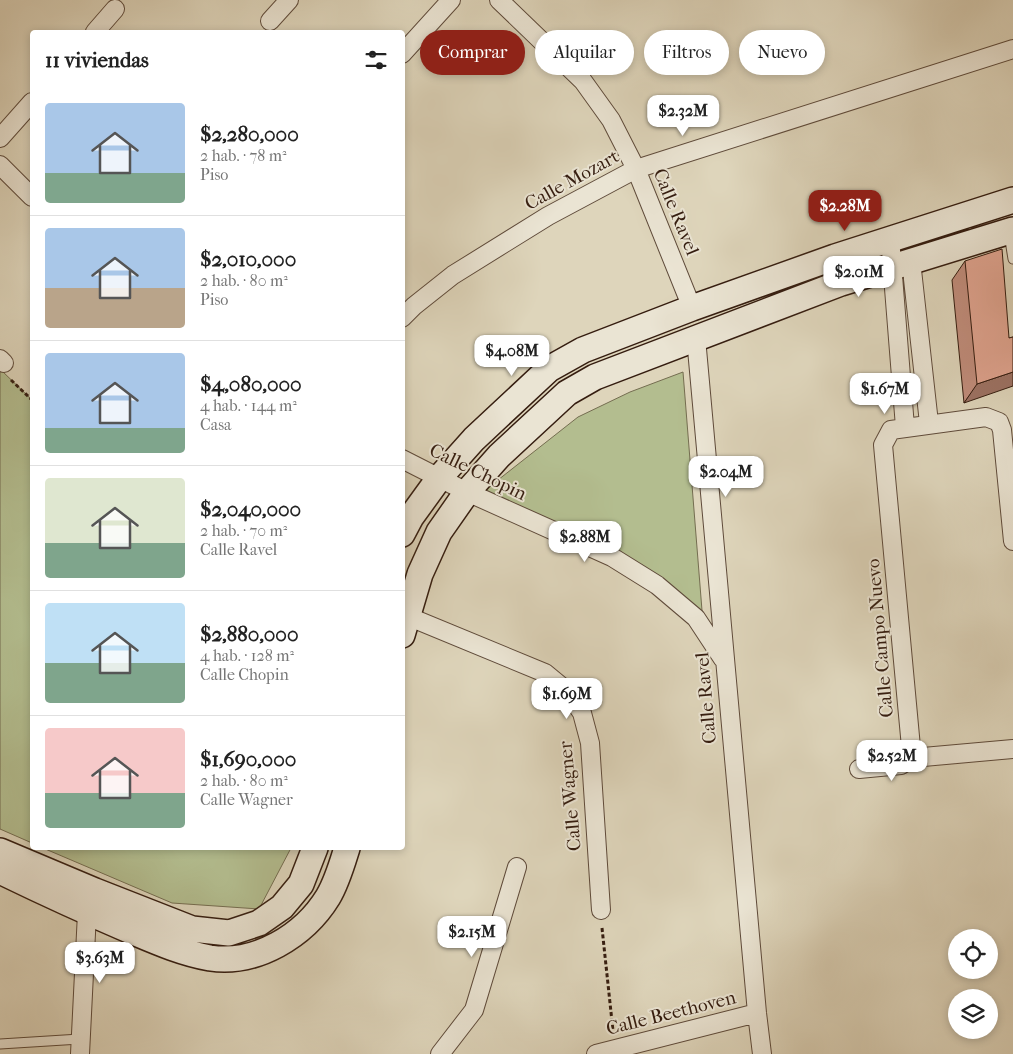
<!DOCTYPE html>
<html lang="es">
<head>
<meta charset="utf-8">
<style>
	body { margin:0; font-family:"IM FELL French Canon",serif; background:#f6f6f6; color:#222; height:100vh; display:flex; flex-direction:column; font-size:19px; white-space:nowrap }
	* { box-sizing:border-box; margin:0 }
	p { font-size:16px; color:#767676 }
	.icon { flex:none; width:28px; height:28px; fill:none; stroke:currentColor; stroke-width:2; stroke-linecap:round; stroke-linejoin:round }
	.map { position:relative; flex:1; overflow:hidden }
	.sheet { position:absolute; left:30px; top:30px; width:375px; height:820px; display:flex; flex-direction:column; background:#fff; border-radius:5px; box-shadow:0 2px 8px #0003 }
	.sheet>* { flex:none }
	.banner { position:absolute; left:420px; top:30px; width:475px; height:45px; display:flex; gap:10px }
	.fabs { position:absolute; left:948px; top:929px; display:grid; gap:10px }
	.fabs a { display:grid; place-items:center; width:50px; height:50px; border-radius:50%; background:#fff; box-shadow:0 2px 8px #0003; font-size:25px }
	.price { position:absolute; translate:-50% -42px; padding:0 11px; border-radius:10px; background:#fff; color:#222; font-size:16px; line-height:32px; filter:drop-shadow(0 1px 2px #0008) }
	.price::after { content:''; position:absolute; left:50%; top:30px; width:15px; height:11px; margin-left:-8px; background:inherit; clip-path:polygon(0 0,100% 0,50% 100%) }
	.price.active { background:#8f2418; color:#fff }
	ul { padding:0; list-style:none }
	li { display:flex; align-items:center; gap:15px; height:125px; padding:0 15px }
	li+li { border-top:1px solid #e0e0e0 }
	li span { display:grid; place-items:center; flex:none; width:140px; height:100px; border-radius:5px; color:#555 }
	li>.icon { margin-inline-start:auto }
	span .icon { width:60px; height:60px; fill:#fffc; stroke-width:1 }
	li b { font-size:21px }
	h2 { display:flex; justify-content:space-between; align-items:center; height:60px; padding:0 15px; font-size:21px }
	.pill { padding:0 18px; border-radius:22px; background:#fff; box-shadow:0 2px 8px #0003; font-size:18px; line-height:45px }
	.pill.active { background:#8f2418; color:#fff }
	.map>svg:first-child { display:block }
</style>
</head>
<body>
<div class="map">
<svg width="1013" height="1054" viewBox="0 0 1013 1054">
	<rect width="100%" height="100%" fill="#ded5bb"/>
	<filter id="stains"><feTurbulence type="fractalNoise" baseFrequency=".004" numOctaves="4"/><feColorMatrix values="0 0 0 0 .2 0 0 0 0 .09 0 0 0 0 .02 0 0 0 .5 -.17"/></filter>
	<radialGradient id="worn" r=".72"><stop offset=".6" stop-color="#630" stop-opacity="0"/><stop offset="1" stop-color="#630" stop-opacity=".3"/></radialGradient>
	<!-- green -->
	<path fill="#b3bd8f" stroke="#746d50" d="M0,369l32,31v443l-32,-14z
		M683,372l20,251 -26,-20 -193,-112 94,-74 52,-25z
		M43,848h248l-32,61 -87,-6z"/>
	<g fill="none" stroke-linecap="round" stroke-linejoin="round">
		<!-- lane casing -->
		<g stroke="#5f4b3b" stroke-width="11">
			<path id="lane" d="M1009,234l4,25
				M0,1044l80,-5"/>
		</g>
		<!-- street casing -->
		<g stroke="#5f4b3b" stroke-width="20">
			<path id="street" d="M499,0l84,81 28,39 25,49 56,139
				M270,21l19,-21
				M95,32l20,-23
				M402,54l49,-54
				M0,138l32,-36
				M0,165l32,32
				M890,238l15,189
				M911,261l18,162
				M402,318l12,-12 39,-31 95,-59 88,-47 377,-120
				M696,338l61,675 5,41
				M0,359l4,4
				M402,459l65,33 145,65 45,28 39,33 27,41
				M407,616l138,57 23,19 14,21 8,30 11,167
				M912,758l-29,-313 8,-15 95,-13 13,5 3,8 11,111
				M859,769l42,-4 11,-7 101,-9
				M80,1054l7,-141
				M440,1054l34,-44 43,-143
				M596,1054l161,-41"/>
		</g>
		<!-- secondary casing -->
		<g stroke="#351d10" stroke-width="28">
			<path id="secondary" d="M402,534l9,-17 29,-40 34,-38 75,-70 34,-19 109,-42 143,-51 178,-57
				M402,635l18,-61 19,-42 28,-40 32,-36 68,-63 28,-16 246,-94 172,-53
				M0,851l95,40 97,38 37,4 30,-10 23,-16 19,-23 14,-36
				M0,871c43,21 87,41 131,60 26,11 51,22 79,27 46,7 94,-22 118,-61 9,-15 14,-33 19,-49"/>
		</g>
		<!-- path -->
		<path stroke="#351d10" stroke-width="3" stroke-dasharray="4 2.5" stroke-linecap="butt" d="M11,380l21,20
			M602,928l11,103"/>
		<!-- lane -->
		<use href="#lane" stroke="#eae4d3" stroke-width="9"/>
		<!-- street -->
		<use href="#street" stroke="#eae4d3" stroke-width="18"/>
		<!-- secondary -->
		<use href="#secondary" stroke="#eae4d3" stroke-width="25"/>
	</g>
	<!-- wall -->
	<path fill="#c18d7c" stroke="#351d10" d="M965,261l44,77 4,-1 -49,66 -12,-123z"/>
	<!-- shaded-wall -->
	<path fill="#9d7365" stroke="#351d10" d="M1013,372v14l-49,17 13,-19z"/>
	<!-- building -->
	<path fill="#e0a490" stroke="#351d10" d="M1002,249l7,89 4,-1v35l-36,12 -12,-123z"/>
	<g text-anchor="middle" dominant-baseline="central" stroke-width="4" stroke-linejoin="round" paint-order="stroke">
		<!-- street labels -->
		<g font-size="19" fill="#351d10" stroke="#eae4d3">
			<text transform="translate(572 180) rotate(-29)">Calle Mozart</text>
			<text transform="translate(676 212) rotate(68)">Calle Ravel</text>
			<text transform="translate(478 472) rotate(26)">Calle Chopin</text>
			<text transform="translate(880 638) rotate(-95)">Calle Campo Nuevo</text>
			<text transform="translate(706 698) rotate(-95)">Calle Ravel</text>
			<text transform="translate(570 796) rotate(-95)">Calle Wagner</text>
			<text transform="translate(671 1013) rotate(-14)">Calle Beethoven</text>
		</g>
	</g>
	<rect width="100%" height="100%" filter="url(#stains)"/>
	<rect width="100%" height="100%" fill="url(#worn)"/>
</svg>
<div class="fabs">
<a><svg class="icon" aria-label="locate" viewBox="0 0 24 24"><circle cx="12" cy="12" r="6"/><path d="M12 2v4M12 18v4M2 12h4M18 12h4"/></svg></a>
<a><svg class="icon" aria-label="layers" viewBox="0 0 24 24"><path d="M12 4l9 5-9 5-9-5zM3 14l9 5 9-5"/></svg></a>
</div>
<b class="price" style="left:683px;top:137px">$2.32M</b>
<b class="price active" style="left:845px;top:232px">$2.28M</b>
<b class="price" style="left:859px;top:298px">$2.01M</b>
<b class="price" style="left:512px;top:377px">$4.08M</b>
<b class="price" style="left:885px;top:415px">$1.67M</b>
<b class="price" style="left:726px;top:498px">$2.04M</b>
<b class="price" style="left:585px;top:563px">$2.88M</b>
<b class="price" style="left:567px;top:720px">$1.69M</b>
<b class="price" style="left:892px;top:782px">$2.52M</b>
<b class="price" style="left:472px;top:958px">$2.15M</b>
<b class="price" style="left:100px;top:984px">$3.63M</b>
<div class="banner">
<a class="pill active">Comprar</a>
<a class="pill">Alquilar</a>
<a class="pill">Filtros</a>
<a class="pill">Nuevo</a>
</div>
<section class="sheet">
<h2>11 viviendas<svg class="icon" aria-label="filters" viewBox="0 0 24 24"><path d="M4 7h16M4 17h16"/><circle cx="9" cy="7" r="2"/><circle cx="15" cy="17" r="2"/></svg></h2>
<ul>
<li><span style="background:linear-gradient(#a9c7e8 70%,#7fa58c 0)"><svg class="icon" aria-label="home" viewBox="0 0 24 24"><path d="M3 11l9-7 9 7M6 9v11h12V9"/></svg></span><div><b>$2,280,000</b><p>2 hab. · 78 m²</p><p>Piso</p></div></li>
<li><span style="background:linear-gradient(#a9c7e8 60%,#b9a48a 0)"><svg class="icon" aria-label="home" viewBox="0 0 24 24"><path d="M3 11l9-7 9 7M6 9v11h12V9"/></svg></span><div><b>$2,010,000</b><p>2 hab. · 80 m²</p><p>Piso</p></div></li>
<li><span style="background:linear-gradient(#a9c7e8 75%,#7fa58c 0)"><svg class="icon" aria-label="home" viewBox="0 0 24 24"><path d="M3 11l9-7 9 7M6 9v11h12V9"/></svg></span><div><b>$4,080,000</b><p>4 hab. · 144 m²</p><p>Casa</p></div></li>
<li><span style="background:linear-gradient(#dfe7d0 65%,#7fa58c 0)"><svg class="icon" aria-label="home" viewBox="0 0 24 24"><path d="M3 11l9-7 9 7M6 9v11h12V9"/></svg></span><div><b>$2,040,000</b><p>2 hab. · 70 m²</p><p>Calle Ravel</p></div></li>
<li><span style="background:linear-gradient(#bfe0f5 60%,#7fa58c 0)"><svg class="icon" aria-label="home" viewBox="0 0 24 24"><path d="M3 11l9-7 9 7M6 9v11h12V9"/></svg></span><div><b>$2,880,000</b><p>4 hab. · 128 m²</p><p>Calle Chopin</p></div></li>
<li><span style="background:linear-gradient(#f6c9c9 65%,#7fa58c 0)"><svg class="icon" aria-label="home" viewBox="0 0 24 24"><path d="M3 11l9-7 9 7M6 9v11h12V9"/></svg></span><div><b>$1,690,000</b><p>2 hab. · 80 m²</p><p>Calle Wagner</p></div></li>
</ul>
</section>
</div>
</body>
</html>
